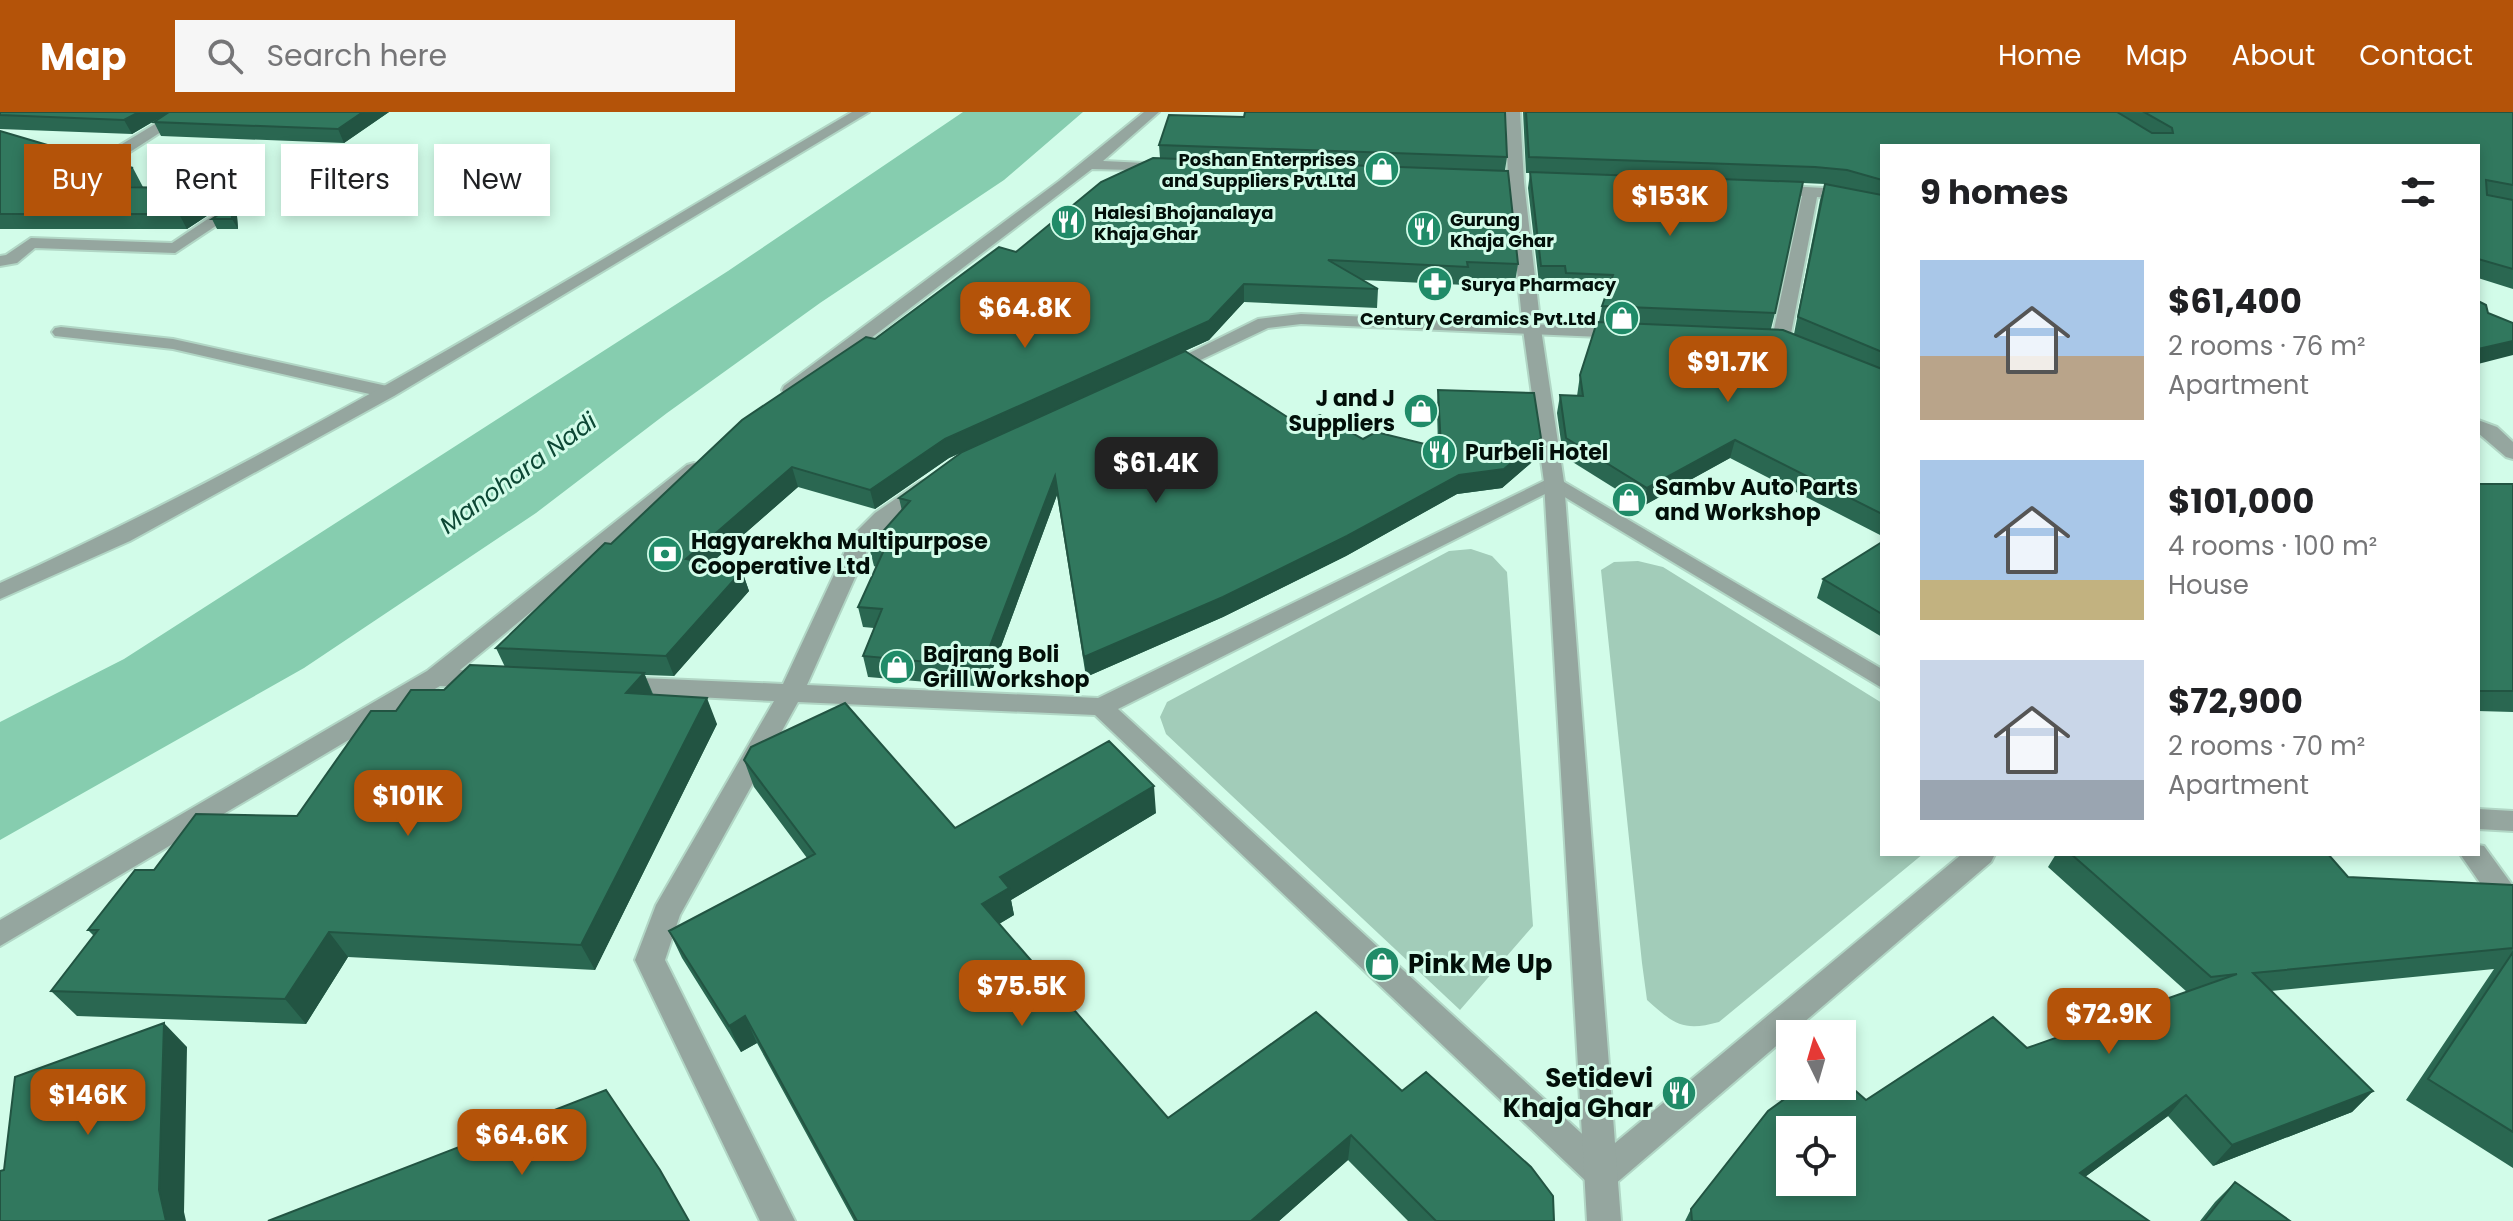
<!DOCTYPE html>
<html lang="en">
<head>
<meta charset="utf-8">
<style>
	body { margin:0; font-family:Poppins,sans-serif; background:#f6f6f6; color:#202124; height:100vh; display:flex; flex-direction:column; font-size:30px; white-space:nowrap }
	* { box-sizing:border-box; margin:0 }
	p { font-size:26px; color:#757577 }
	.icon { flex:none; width:44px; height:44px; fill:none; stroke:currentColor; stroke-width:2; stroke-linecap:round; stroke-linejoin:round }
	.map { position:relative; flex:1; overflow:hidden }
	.drawer { position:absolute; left:1880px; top:32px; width:600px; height:712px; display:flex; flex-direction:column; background:#fff; border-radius:0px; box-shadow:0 4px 12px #0003 }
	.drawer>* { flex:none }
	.guide { position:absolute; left:24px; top:32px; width:760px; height:72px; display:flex; gap:16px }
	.needle { width:52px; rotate:355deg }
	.controls { position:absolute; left:1776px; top:908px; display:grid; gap:16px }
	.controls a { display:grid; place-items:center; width:80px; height:80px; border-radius:0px; background:#fff; box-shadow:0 4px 12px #0003; font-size:40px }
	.price { position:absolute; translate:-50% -68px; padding:0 18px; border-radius:16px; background:#b45309; color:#fff; font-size:26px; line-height:52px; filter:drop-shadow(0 2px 4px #0008) }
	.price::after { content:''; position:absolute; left:50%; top:48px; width:24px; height:18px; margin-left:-12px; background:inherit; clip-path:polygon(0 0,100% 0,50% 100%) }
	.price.selected { background:#222; color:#fff }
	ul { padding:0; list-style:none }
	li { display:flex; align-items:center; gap:24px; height:200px; padding:0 40px }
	li span { display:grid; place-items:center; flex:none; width:224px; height:160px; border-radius:0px; color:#555 }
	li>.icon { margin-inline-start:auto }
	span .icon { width:96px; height:96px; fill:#fffc; stroke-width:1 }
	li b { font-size:34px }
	h2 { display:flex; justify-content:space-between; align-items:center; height:96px; padding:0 40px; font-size:34px }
	.tag { padding:0 28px; border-radius:0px; background:#fff; box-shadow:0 4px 12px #0003; font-size:28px; line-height:72px }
	.tag.selected { background:#b45309; color:#fff }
	header { display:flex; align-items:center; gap:48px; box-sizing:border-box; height:112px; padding:0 40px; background:#b45309; color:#fff }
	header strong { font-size:38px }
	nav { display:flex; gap:44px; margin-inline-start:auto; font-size:28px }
	.search { width:560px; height:72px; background:#f6f6f6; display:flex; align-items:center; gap:20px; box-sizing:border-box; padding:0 28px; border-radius:0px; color:#757577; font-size:30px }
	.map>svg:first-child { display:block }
</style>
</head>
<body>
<header>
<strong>Map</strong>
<div class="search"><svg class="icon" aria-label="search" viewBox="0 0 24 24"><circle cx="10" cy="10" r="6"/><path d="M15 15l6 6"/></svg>Search here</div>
<nav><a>Home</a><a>Map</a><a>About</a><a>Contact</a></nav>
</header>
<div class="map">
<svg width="2513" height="1109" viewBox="0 0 2513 1109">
	<rect width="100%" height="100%" fill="#d2fce9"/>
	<!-- green -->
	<path fill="#a2ccb9" d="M1471,437l21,7 15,16 26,354 -73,84 -294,-276 -6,-17 7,-15 282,-151z
		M1638,449l25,6 219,136v151h41l-204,168c-36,10 -45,2 -72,-22l-5,-37 -41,-393 13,-8z"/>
	<!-- water -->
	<path fill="#86cdaf" d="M963,0h120l-79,68 -184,123 -153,110 -131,100 -232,155 -304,172v-118l124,-63 604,-388z"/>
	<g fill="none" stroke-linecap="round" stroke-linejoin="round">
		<!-- service casing -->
		<g stroke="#b1d6c5" stroke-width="4">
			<path id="service" d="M61,215l112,12 214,47 9,6 -9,6 -214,-49 -118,-13 -3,-4 3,-4z"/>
		</g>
		<!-- minor casing -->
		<g stroke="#b1d6c5" stroke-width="4">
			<path id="minor" d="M175,0h17l-118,76 9,2v6l-25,2 -8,-5 34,-26z
				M852,0h17l-475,284 -264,145 -130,58v-16c296,-134 572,-307 852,-471z
				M1144,0h15l-56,49 63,3 7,4 -2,3 -79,-2 -294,225h-14l-2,-4 2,-4 275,-205z
				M1770,73l72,4 40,10v10l-40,-10 -25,-2 -27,142 -9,5 -9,-5 30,-143 -37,-3v-6z
				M179,77l74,2 8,5 -86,57 -140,-5 -18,15 -17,3v-10l6,-1 25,-17 141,5 64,-43 -62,-3 -3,-3z
				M1301,202l324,14 9,5 -9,5 -324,-14 -33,4 -97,46h-14l-2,-4 103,-51z
				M2478,308l19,7 16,15v17l-7,-2 -28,-24z
				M694,351l10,6 -3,4 -241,197 39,4 3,6 -3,6 -9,2 -50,-2 -440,260v-26l427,-249 260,-206z
				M1554,364l328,193v19l-329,-198 -435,219 485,444 359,-299h33l-4,8 -377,323 -12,5 -12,-5 -495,-470 -297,-13 -118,213 -15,45 130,261h-35l-125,-261 21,-55 118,-204 -156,-8 -9,-2 -3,-6 3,-6 9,-2 165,7 69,-148 23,-23 45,-31 7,-2 10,6 -3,4 -43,33 -21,21 -63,141 291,13z
				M2478,697l35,2v20l-35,-2z
				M2478,733l6,1 29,40v34l-10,-4 -43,-62h18z"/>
		</g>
		<!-- tertiary casing -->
		<g stroke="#b1d6c5" stroke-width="4">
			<path id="tertiary" d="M1506,0h14l4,70 17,147 23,153 57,739h-34l-43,-739 -21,-153 -15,-147z"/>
		</g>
		<!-- service -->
		<use href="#service" fill="#95a69f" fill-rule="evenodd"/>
		<!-- minor -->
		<use href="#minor" fill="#95a69f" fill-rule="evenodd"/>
		<!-- tertiary -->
		<use href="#tertiary" fill="#95a69f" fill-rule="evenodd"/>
	</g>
	<!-- wall -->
	<path fill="#2a6751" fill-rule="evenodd" d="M0,0h389l-45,31 -183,-7 -7,-14 9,-6 -31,18 -132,-5z
		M1523,0h990v177l-35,-11v-132h-596v390l-152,-78 -87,48 -80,-50 -6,-43 3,-18 17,1 3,-21 19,-53 3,-16 5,-14 -44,-2v-7h-24l-11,-95 2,-15h-4zM1803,71l22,1 -5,16 -26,134 -23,-5 4,-16z
		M0,19l78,34 55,3 10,19 -59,-1 -9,-16 -21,16 162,24 -29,19h-187z
		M1159,33l348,12 -2,13 13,94 -3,18 -49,-2v5l-104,-5 16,9 -1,19 -133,-6 -35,38 -260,118 -74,51 -77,-22 -88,77 32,7 7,20 -75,85 -29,-1 8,19 64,30 -122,246 -247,-13 -42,67 -229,-8 -26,-25 43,-55 -6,-6 66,-60 143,-54 99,-105 109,-44 -9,-19 115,-104 264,-205 141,-87 144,-94z
		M232,94l5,10 1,13h-21l-5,-10z
		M1438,278l100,67 -36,31 -45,6 -111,62 -123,61 -137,60 -29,-182 -71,192 -118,-10 -5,-21 11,-28 -11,-1 -5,-20 18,-40 -2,-1 -5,-19 33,-36 -3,-13 399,-74 65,15 75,9 -1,-39z
		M2478,372h35v228l-35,-1z
		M1882,430v95l-65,-39 6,-19z
		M744,648l211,68 201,-15 -145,87 3,15 -15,9 169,194 234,-27 152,130h-146l-60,-61 -69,61h-425l-97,-178 -16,9 -59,-94 -13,-27 138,-73 -53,-71z
		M2056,742h272l20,23 165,8v283l-107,-68 88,-131 -223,22 102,100 -21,21 -139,54 -45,-50 -83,61 64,44h-464l6,-12 175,-109 161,-52 160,-56 -139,-125z
		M2235,1070l55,39h-90l15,-19z"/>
	<!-- shaded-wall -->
	<path fill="#225442" d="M139,0h30l-37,22 -8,-14z
		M363,0h26l-45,31 -6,-14z
		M71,40l8,15 -6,1 2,2 -27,21 -9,-10v-5z
		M209,83l7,15 -29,19 -8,-15z
		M232,94l5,10 1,13 -6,-10z
		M1244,172v18l-35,38 -260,118 -74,51 -5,-19 75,-51z
		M2513,229v14l-35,9v-15z
		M1541,326l-3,19 -36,31 -45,6 -111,62 -123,61 -137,60 -2,-20 375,-182z
		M1735,328l-5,18 -87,48 4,-18z
		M792,355l6,20 -105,92 -7,-20z
		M1055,364l2,19 -71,192 -4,-20z
		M742,459l7,20 -75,85 -8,-20z
		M644,561l10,26 -28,-6z
		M707,586l10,26 -122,246 -14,-25z
		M1154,674l2,27 -145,87 3,15 -27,16 -5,-27 18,-27z
		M329,820l19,25 -42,67 -21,-25z
		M745,904l12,27 -16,9 -12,-26z
		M164,911l23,24 -3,165 2,9h-20l-7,-31z
		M2373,979l-21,21 -139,54 19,-21z
		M2186,983l-18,21 -105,77 17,-20z
		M1351,1023l-3,25 -69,61h-28z"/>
	<!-- building -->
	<path fill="#31785e" stroke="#225442" stroke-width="2" fill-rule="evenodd" d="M0,0h139l-15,8 -124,-5z
		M169,0h194l-25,17 -184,-7z
		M1245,0h260l2,45 -348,-12 10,-30 75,2z
		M1526,0h591l35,21h21l-1,-5 -28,-16h369v73l-27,-5 1,15 26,5v69l-35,-10v-113h-596v34l-35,-10 -32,-3 -286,-10z
		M0,19l71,21 -32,24v5l8,5 139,2 23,7 -30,19h-179z
		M92,44l41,12h-60z
		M1153,46l355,13 10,93 -51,-2 1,5 -140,-7 50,29 -134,-5 -35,37 -264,118 -75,51 -78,-23 -106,92 56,12 -76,85 -170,-8 109,-105 6,1 131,-124 124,-83 9,2 124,-92 17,5 85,-70z
		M1530,60l273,10 -28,131 -173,-7 11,-31 -47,-2 -1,-7h-24z
		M1825,72l57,11v157l-84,-35z
		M232,94v13h-20z
		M2478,189l8,4 2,8 25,10v18l-35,8z
		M1597,210l186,8 99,39v145l-147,-74 -88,48 -81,-50 -6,-43 23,1 -3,-21z
		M1185,239l113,73 22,-9 43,24 13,-7 65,16 -3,-58 96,3 7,45 -37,31 -45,6 -112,61 -124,61 -139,60 -29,-181 -73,191 -119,-11 19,-47 -24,-2 26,-57 -15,-3 41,-46 -11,-3 63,-46z
		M2478,372h35v207h-35z
		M1882,430v72l-59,-35z
		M470,553l174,8 -18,20 81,5 -126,247 -252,-13 -44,67 -234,-8 47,-61h-10l47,-60h19l42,-56 101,2 74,-105h25l15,-21h33z
		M845,591l110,125 154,-87 45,45 -154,91 9,11 -27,16 186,214 148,-106 86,79 24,-19 105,95 22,29 1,25h-118l-85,-86 -100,86h-394l-112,-205 -16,10 -60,-95 146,-77 -71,-94 7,-13z
		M2071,742h257l20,23 165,8v63l-260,25 120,118 -141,54 -46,-50 -106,78 69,48h-457l-1,-12 77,-98 34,-25h40v-7l24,21 127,-83 34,31 210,-74 -26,3zM1790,1018h52v52h-52z
		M2513,840v180l-85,-53z
		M164,911l-5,167 7,31h-166v-50l4,-1 11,-93z
		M606,978l54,80 29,51h-421z
		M2235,1070l55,39h-86z"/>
	<!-- icons -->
	<defs>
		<g id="shop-disc" transform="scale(1.8)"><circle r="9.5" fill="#208b68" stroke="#d2fce9"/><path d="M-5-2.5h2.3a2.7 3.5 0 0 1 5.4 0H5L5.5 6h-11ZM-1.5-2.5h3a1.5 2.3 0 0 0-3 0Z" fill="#fff"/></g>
		<g id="restaurant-disc" transform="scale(1.8)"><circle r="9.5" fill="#208b68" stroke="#d2fce9"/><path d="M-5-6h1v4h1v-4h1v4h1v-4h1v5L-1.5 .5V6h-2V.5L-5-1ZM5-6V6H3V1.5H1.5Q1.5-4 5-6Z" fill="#fff"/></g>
		<g id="pharmacy-disc" transform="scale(1.8)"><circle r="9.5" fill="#208b68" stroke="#d2fce9"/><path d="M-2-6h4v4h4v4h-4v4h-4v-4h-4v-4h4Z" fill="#fff"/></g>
		<g id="bank-disc" transform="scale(1.8)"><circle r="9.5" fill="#208b68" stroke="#d2fce9"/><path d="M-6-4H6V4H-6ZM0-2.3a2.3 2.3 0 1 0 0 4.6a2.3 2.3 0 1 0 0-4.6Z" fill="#fff"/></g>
	</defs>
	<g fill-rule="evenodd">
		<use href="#shop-disc" x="1382" y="57"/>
		<use href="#restaurant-disc" x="1068" y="110"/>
		<use href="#restaurant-disc" x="1424" y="117"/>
		<use href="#pharmacy-disc" x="1435" y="172"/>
		<use href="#shop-disc" x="1622" y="206"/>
		<use href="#shop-disc" x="1421" y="299"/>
		<use href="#restaurant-disc" x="1439" y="340"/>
		<use href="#shop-disc" x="1629" y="388"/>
		<use href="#bank-disc" x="665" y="442"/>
		<use href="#shop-disc" x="897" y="555"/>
		<use href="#shop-disc" x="1382" y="852"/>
		<use href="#restaurant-disc" x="1679" y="981"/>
	</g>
	<g text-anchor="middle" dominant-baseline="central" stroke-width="6" stroke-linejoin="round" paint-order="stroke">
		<!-- far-poi labels -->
		<g font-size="18" font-weight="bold" fill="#020f09" stroke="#d2fce9" text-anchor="start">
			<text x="1356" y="47" text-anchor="end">Poshan Enterprises<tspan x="1356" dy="21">and Suppliers Pvt.Ltd</tspan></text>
			<text x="1094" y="100">Halesi Bhojanalaya<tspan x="1094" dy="21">Khaja Ghar</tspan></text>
			<text x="1450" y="107">Gurung<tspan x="1450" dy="21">Khaja Ghar</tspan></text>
			<text x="1461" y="172">Surya Pharmacy</text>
			<text x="1596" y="206" text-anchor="end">Century Ceramics Pvt.Ltd</text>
		</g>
		<!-- poi labels -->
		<g font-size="22" font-weight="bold" fill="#020f09" stroke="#d2fce9" text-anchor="start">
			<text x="1395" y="286" text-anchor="end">J and J<tspan x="1395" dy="25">Suppliers</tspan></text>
			<text x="1465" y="340">Purbeli Hotel</text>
			<text x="1655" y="375">Sambv Auto Parts<tspan x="1655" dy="25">and Workshop</tspan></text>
			<text x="691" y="429">Hagyarekha Multipurpose<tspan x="691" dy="25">Cooperative Ltd</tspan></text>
			<text x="923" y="542">Bajrang Boli<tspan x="923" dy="25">Grill Workshop</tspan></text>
		</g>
		<!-- water labels -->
		<g font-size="24" font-style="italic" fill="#0c4734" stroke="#d2fce9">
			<text transform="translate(518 361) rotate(-36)">Manohara Nadi</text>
		</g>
		<!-- near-poi labels -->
		<g font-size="26" font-weight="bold" fill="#020f09" stroke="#d2fce9" text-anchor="start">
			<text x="1408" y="852">Pink Me Up</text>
			<text x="1653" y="966" text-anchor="end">Setidevi<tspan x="1653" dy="30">Khaja Ghar</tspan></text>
		</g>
	</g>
</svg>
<div class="controls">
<a><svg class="needle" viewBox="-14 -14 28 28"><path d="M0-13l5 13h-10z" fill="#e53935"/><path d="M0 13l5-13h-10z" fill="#757577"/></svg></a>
<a><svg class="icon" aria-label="locate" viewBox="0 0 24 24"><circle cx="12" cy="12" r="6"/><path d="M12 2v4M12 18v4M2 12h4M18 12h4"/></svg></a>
</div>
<b class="price" style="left:1670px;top:126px">$153K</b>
<b class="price" style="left:1025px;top:238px">$64.8K</b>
<b class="price" style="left:1728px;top:292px">$91.7K</b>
<b class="price selected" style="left:1156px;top:393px">$61.4K</b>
<b class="price" style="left:408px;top:726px">$101K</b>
<b class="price" style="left:1022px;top:916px">$75.5K</b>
<b class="price" style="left:2109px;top:944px">$72.9K</b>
<b class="price" style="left:88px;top:1025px">$146K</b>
<b class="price" style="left:522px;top:1065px">$64.6K</b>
<div class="guide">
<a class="tag selected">Buy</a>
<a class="tag">Rent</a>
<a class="tag">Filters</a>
<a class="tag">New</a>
</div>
<section class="drawer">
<h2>9 homes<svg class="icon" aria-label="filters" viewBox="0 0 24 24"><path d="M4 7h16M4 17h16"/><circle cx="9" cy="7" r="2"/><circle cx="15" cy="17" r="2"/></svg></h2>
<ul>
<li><span style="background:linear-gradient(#a9c7e8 60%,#b9a48a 0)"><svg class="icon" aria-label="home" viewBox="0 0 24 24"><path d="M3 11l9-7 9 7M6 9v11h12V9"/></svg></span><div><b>$61,400</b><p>2 rooms · 76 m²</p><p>Apartment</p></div></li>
<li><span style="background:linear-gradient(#a9c7e8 75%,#c2b280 0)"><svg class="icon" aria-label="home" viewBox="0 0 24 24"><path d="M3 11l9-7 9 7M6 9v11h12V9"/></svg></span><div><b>$101,000</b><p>4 rooms · 100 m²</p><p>House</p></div></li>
<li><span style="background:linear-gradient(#c9d6e8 75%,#9aa5b1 0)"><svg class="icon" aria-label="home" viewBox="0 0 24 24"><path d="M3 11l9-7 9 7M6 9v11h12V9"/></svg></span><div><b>$72,900</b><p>2 rooms · 70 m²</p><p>Apartment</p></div></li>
</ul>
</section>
</div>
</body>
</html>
